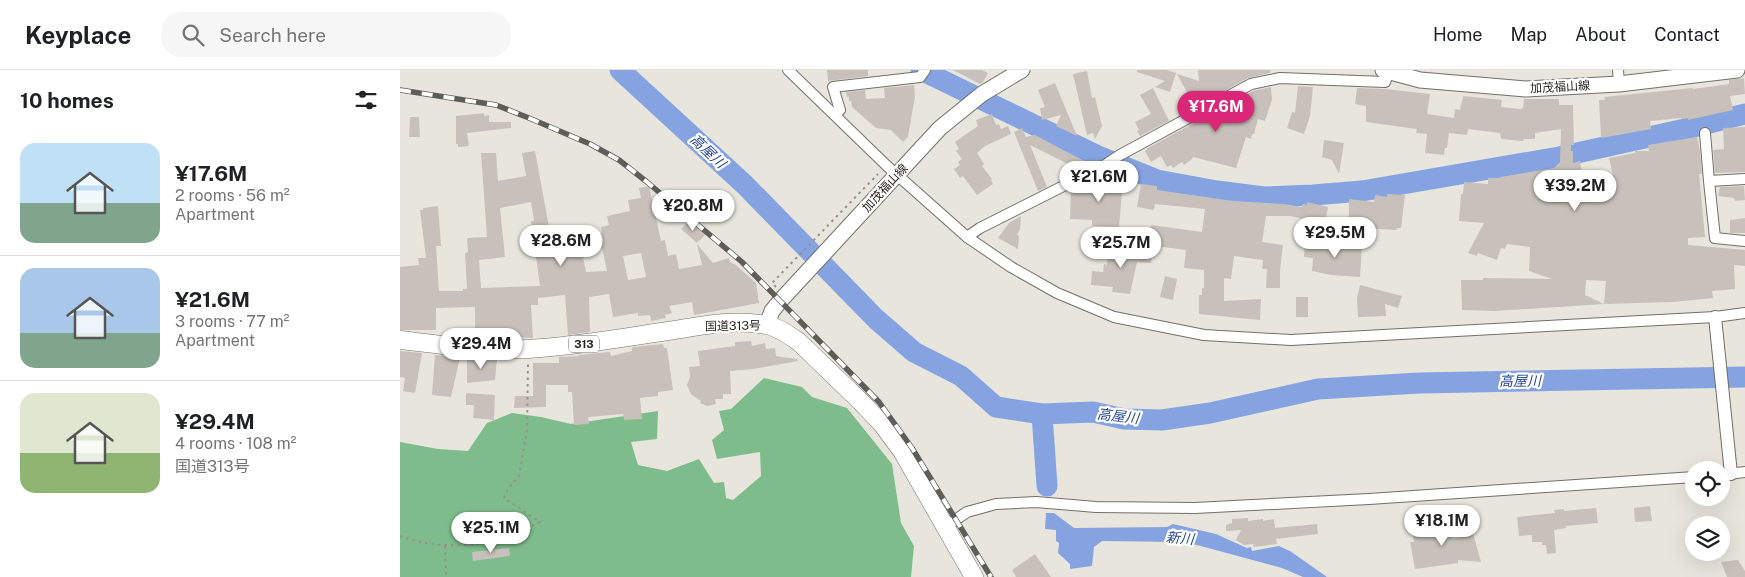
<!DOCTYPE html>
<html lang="en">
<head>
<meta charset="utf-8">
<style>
	body { margin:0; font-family:"Public Sans","Noto Sans JP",sans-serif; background:#f6f6f6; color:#202124; height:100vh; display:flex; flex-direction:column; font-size:19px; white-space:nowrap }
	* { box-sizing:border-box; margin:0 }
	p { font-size:16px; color:#757577 }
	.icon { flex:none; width:28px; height:28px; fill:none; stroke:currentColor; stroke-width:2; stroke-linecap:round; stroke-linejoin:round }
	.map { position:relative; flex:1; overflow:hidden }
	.details { display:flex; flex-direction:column; background:#fff; width:400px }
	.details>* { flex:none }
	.buttons { position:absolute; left:1285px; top:391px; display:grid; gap:10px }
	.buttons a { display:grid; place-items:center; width:45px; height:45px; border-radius:50%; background:#fff; box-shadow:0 5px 20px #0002; font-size:25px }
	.price { position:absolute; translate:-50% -42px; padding:0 11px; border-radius:18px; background:#fff; color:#222; font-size:16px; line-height:32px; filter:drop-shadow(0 1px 2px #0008) }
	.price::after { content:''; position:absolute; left:50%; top:30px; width:15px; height:11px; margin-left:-8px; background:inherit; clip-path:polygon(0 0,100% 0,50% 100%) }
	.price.active { background:#db2777; color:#fff }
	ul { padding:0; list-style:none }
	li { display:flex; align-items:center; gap:15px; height:125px; padding:0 20px }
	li+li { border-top:1px solid #e0e0e0 }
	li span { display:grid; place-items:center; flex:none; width:140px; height:100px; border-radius:15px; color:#555 }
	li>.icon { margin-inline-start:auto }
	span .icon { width:60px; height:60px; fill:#fffc; stroke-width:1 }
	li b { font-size:21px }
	h2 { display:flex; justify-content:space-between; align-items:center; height:60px; padding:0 20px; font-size:21px }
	header { display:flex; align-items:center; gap:30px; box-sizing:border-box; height:70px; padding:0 25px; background:#fff; border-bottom:1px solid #e0e0e0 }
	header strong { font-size:24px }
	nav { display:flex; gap:28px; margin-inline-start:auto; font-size:18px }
	.search { width:350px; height:45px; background:#f6f6f6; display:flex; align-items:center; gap:12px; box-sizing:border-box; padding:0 18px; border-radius:20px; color:#757577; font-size:19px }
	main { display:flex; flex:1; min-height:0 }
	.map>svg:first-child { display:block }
</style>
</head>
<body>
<header>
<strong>Keyplace</strong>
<div class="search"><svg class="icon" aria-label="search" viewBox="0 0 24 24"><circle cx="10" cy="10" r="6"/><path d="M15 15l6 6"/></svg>Search here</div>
<nav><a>Home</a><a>Map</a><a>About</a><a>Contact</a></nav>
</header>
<main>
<section class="details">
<h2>10 homes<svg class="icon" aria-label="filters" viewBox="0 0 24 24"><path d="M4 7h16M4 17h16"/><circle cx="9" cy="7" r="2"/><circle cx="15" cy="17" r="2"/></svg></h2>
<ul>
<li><span style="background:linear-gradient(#bfe0f5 60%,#7fa58c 0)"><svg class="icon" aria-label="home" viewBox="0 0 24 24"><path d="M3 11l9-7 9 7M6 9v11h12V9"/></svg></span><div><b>¥17.6M</b><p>2 rooms · 56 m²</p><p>Apartment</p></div></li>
<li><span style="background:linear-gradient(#a9c7e8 65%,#7fa58c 0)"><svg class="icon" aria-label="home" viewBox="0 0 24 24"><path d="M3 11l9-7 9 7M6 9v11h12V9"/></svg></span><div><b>¥21.6M</b><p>3 rooms · 77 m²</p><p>Apartment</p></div></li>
<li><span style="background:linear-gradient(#dfe7d0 60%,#8fb573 0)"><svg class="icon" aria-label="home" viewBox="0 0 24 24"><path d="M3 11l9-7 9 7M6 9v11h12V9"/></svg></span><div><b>¥29.4M</b><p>4 rooms · 108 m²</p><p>国道313号</p></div></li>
</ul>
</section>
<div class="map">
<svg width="1345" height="507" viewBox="0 0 1345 507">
	<rect width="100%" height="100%" fill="#e8e5dd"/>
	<!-- forest -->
	<path fill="#7ebd8b" d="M364,308l38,9 10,10 35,11 45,56 9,59 13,23 -3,31h-511v-135l38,7 30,2 19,-28 25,-10 29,4 30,7 87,-13 -1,28 -26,3 7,23 29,6 32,-12 15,24 10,-1 2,16 7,2 28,-24 -1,-24 -43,7 -5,-19 12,-10 -5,-19 12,-2z"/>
	<!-- water -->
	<path fill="#86a3e1" d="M646,443h8l20,15 93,-1 6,-3 43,10 31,14 4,-1 1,4 27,-5 11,5 37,26h-24l-21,-9 -85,-23 -20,-3 -75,-1 -8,6 -2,19 -22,3v-5l-12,-11 1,-10 -3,-2v-11l-11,-1z"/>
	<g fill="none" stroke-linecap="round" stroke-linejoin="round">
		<!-- river -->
		<path stroke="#86a3e1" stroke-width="21" d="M220,0l125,115 131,134 38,33 47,24 35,31 46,7 51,-2 31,7 38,1 48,-7 108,-24 101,-6 326,-6
			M521,0l177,86 59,24 60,11 47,6 49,-2 49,-4 197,-34 135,-30 51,-13
			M642,344l5,72"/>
	</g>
	<!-- building -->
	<path fill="#c8c1bb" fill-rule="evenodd" d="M427,0h41v6l-40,5z
		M553,0h29l6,3 -5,9 -3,2z
		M737,0h29l10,3 -6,19 -15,-5 10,-6 -28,-9z
		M798,0h72v3l-22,5 -53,29 -18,-33 22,7z
		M687,1l5,27 3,-1 7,29 -7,13 -2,-6 -6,2 -14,-61z
		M1344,8l1,16 -15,2 3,14 -45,10v-2l-7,1v-1l-31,3 1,8 -50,9 -2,-38h6l-1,-3 89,-9v1l36,-5v-4z
		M655,13l10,24 12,29 -21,-10 5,-11 -19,5 -2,-12 5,-1 -7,-17z
		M514,15l1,11 -7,41 -5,5 -12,-12 -15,-2 -24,-21 -1,-6h-2v-4h-2l-1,-5 19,-2 1,9 19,-1 -1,-10z
		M898,16l15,1 -3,29 -6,18 -17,-6 5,-16 3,1z
		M871,17l1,13 -7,21 -7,-2 -4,15h-2l-1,5 -5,-2 -10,31 -43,-11 -1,2 -8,6 -2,-3 -9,6 -2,-3 -4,2 -6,-11 -10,6 -6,-11 2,-1 -1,-1 107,-58z
		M753,18l16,33 -29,15 -3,-5 2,-1 -4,-8 16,-8 -11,-19z
		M957,18l28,1 45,5 -3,20 27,4 1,-9 5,1 3,-14 39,4 -1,7 19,2 3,-1 1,-9h35v6h14l1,40h-3v6h2v12l7,-2 2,13 8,1 15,20 2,-19h6l-4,-18 26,-5v-2h14l-1,-6 49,-8 3,14 2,23h-3l6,63 -17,1v7l57,5v16l-11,-1 1,24 -23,2 1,7 -40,4 -69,2 2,-23 -20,-1 -1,15 19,9 -109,7 -33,-1 -1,-30h22v-2l69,1 -23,-8 1,-24 -23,-3 -2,5 -4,-1 -4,12 -19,-7 -1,3 -9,-3 16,-30 -25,-2 2,-27h2l1,-12 24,2v-6h13v-1l53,-9 6,-6 1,-33 -26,4v6h-11l-1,2 -22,-2 -1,-6 -32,-4 -1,6 -18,-2 -2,15h-2l-1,7 -19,-2 2,-19 -11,-1 1,-4 -51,-7v-16l-11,-2z
		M84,43v3l5,-1v7h22v6l-44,5 2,13 -11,1v-3h-2v-28z
		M592,44l4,11 3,-1 2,5 7,-3 3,8 -26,12 -8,7 7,11 -2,2 10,13 -1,1 2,4 -16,11 -14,-19 -3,2 -6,-9 6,-4 -2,-3 4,-3 -6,-8 3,-2 -4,-7 23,-16 -2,-6z
		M10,47h9l1,20h-11z
		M1345,57v45l-30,1 -2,-23 11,-1 -1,-21z
		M622,58l4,9 9,-2 49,26 -4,9 -50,-25 17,42 -9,4 -24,-59z
		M924,70l20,3 -5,31 -7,-14 -10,-3z
		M135,81l18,98 28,-2 5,25 21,-1 -5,-23 -3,1 -3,-14 6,-2 -1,-6 8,-2 -2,-9 23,-5 -2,-11 13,-2 -2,-10 10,-2 12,55 4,-1 3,16 8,-2 3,15 23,-4 -5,-21 16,19 16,-5 1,4 6,3 20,18 3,20 -65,12 -2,-13 -23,4 3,7 -7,2 1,3 -15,3 -1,-6 -12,1v-3l-25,4 -4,-23 -20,3 1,35 -22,3 -3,-40 -27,3v7h-7l2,33 -58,-1v-30l-39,1v22h-36v-63l19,-2 -1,-7h8l-6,-48h3v-2l15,-2 3,40h-5l3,45h24v-2h4l-2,-36 3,-1 -1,-14 20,-1 -6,-84h15l2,28 28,-5 -4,-23zM131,132l3,19h-3l9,65 -59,2 -2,-28 26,-3 -5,-49zM241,183l5,24 -18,3 -5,-24z
		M707,104l6,1 10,5 -4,47 -27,-1v-6l-22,-1 1,-29 6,-3 22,1 1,-4 6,1z
		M741,114l16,2v4l76,11 51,3 18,3 1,-3 4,1v-3l21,5 -3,17 -35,-8h-24l-4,26 21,3 -3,25v18h-14l1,-19h-5l1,-9 -29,-4 -3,23 -7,-1v23l37,-2 -1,21 -61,-6v-19h3v-7h2v-18l-20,-2 2,-18 -38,-5 3,-20 51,7 3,-23 -50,-5 -1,6 -17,-3z
		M1344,116l1,14 -10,1 -1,-3 -16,-2 2,-9z
		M987,124l18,1 -4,33h-4l-1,2 -31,-2 -2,1v3l-14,-3v-30l25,3 1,-7 12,2z
		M621,146l-1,13 -3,6 2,1 -1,13 -20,-11 11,-15z
		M1345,148v15h-15v-13z
		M290,150l15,15 -8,8 -16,-14z
		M905,170l16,1v5l23,2v-5l18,2 -2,32 -29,-2 -19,-4 1,-13 -9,-1z
		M709,176l20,3h24l-2,14 -14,-1 -7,32 -18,-2 1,-5 -22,-2 1,-14 11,1 1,-8 3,1z
		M765,206l12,3 -4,21 -13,-3z
		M960,215l42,11 -4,12 -13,-4 1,12 -28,1 -1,-19z
		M896,227h12v20h-12z
		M351,271l1,5 13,-3 1,6 9,-1 1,8 21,3 1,2 -45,8 -23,2 1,23h-8v5h-8l1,5 -9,2 -7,-3 1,-2 -10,-7 -4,-9 3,-8 -1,-10 11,-1 -2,-15 37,-5v-4z
		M263,274l1,4h3l6,42 -15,2v4l-18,2 2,21 -18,1 -1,-6 -35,3 1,7 -15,1 -2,-33h-4v-7h-22v22l-32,1 1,-12h18v-33h26v-6l20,-1v-1l9,-1 22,-2 1,4 21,-5v-4z
		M0,281l22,2 -7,40 -12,-2 2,-13 -5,-1z
		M35,285l25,2 -9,40 -19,-2z
		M67,288l30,2 -2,20 -28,3z
		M66,323l29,2 -1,25 -21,-2 1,-13h-8z
		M1250,436l2,15 -17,1 -1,-14z
		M1196,438l2,15 -32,3v2l-12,2 2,23 -9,1 -1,-9h-4v-3h-10v-7l-13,1 -2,-19 38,-4 -1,-3 10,-1v2z
		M848,448v3l15,-2v2l11,-2 1,9 42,-4 1,10 -42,5 1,5 -23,3 -1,-3 -9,1 -8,-5 5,-10 -15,1v-6l6,-2v-4z
		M1051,453l2,16 20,-6 8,29 -23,-2v3l-43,6 -5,-27h4l-2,-13z
		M109,478l1,8 -37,5 -1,-9z
		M635,484l16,23h-35l-4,-7z
		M1338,490l7,11v6h-18l-6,-15z"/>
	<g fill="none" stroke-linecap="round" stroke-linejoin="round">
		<!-- minor casing -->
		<g stroke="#716f68" stroke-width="12">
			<path id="minor" d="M388,0l98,95 81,72 44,30 46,26 57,24 90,18 87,5 424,-23 30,-4
				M1218,0l1,14
				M435,43l5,-3 -7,-23 87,-10 5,-7
				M1305,63l4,48 6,57 30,3
				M1309,111l36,-2
				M567,167l13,-9 125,-63 15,-10 131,-71 29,-6 105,4 4,-10
				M1321,405l24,-3
				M545,457l22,-15 29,-8 40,-2 60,5 99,1 174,-9 325,-22"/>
		</g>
		<!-- tertiary casing -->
		<g stroke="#716f68" stroke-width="14">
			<path id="tertiary" d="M1315,247l16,157"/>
		</g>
		<!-- secondary casing -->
		<g stroke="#716f68" stroke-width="17">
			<path id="secondary" d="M983,0l37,10 106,9 93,-5 118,-14
				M367,255l5,-14 9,-11 159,-172 42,-34 40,-24"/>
		</g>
		<!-- trunk casing -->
		<g stroke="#716f68" stroke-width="19">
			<path id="trunk" d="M0,270c43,5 85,11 128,9 50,-3 98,-12 147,-19 29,-5 61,-11 91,-5 12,2 23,10 33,17l61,59 22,23 20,27 72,126"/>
		</g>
		<!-- path -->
		<path stroke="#94928c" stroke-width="2" stroke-dasharray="2.5 4" stroke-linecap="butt" d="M376,217l-4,-4 106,-109
			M0,466c33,12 71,12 104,2 13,-3 25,-10 36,-16l-36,-24 4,-9 11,-13 8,-46 1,-66
			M45,476l1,31"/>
		<!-- minor -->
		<use href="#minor" stroke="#fff" stroke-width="10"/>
		<!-- tertiary -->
		<use href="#tertiary" stroke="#fff" stroke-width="12"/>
		<!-- secondary -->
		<use href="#secondary" stroke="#fff" stroke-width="15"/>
		<!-- trunk -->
		<use href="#trunk" stroke="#fff" stroke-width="18"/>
		<!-- rail casing -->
		<g stroke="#5f5d59" stroke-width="5.5">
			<path id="rail" d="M0,20l96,15 33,13 61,26 29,16 28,22 95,80 137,140 33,46 79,129"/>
		</g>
		<!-- rail -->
		<use href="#rail" stroke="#fff" stroke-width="4" stroke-dasharray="11" stroke-linecap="butt"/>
	</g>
	<g text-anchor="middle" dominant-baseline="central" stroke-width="4.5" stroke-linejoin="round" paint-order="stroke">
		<!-- shield labels -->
		<rect fill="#fff" stroke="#676664" stroke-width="1" x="169" y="265.5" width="30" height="17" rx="4"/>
		<g font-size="11" font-weight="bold" fill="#262522">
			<text x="184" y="274">313</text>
		</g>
		<!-- street labels -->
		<g font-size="12" fill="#262522" stroke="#fff">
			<text transform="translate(1160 17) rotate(-3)">加茂福山線</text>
			<text transform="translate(485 118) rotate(-47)">加茂福山線</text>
			<text transform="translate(333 256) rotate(-1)">国道313号</text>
		</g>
		<!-- water labels -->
		<g font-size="14" font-style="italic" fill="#27458e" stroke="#fff">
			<text transform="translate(308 81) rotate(43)">高屋川</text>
			<text transform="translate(1120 311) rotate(-1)">高屋川</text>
			<text transform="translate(718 346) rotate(7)">高屋川</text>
			<text transform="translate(780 468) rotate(5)">新川</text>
		</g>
	</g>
</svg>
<div class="buttons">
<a><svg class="icon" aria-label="locate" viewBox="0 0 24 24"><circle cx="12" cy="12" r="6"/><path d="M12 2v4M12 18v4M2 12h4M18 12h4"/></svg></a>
<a><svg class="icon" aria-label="layers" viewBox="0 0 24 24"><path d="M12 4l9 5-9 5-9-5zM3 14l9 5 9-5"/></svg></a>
</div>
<b class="price active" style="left:816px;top:63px">¥17.6M</b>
<b class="price" style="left:699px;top:133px">¥21.6M</b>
<b class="price" style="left:1175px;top:142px">¥39.2M</b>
<b class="price" style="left:293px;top:162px">¥20.8M</b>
<b class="price" style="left:935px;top:189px">¥29.5M</b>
<b class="price" style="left:161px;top:197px">¥28.6M</b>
<b class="price" style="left:721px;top:199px">¥25.7M</b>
<b class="price" style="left:81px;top:300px">¥29.4M</b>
<b class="price" style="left:1042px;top:477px">¥18.1M</b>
<b class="price" style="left:91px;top:484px">¥25.1M</b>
</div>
</main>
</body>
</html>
